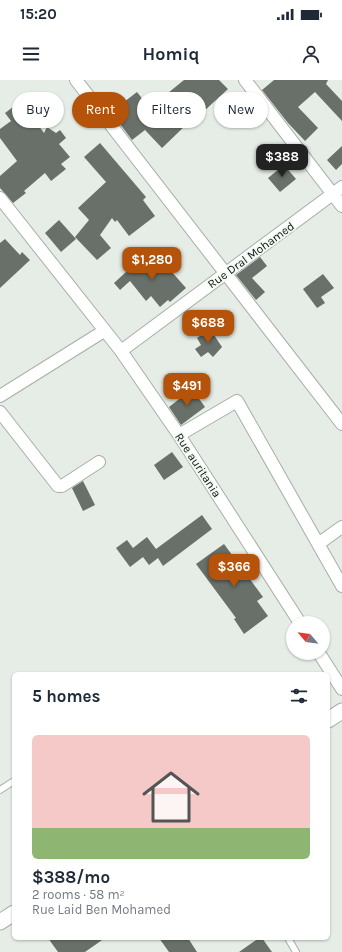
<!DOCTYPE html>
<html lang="en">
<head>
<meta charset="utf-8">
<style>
	body { margin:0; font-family:Karla,sans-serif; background:#f2f2f3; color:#1f2937; height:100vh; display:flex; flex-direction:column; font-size:15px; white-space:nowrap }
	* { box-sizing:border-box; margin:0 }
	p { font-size:13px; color:#747a83 }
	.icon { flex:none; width:22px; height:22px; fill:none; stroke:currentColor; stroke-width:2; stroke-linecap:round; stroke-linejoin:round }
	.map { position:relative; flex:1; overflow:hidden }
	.details { position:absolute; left:12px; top:592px; width:318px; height:268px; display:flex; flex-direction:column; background:#fff; border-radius:6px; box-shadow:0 1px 3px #0004 }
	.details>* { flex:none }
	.top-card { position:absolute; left:12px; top:12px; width:318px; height:36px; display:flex; gap:8px }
	.needle { width:26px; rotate:299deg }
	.tools { position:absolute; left:286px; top:536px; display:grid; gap:8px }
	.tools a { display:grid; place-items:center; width:44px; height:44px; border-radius:50%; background:#fff; box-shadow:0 1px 3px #0004; font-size:20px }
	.price { position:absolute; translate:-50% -34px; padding:0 9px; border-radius:8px; background:#b45309; color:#fff; font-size:13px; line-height:26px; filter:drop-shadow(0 1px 2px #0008) }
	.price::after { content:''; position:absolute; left:50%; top:24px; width:12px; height:9px; margin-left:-6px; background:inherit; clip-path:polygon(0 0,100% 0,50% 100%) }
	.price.selected { background:#222; color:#fff }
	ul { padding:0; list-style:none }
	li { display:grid; align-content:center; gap:8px; height:212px; padding:0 20px }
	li+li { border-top:1px solid #e0e1e3 }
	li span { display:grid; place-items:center; height:124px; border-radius:6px; color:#555 }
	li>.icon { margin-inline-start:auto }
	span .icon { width:72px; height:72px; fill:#fffc; stroke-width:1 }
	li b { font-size:17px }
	h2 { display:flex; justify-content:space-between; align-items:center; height:48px; padding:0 20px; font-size:17px }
	.chip { padding:0 14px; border-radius:18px; background:#fff; box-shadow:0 1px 3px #0004; font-size:14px; line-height:36px }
	.chip.selected { background:#b45309; color:#fff }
	.status { display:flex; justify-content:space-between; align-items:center; height:28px; padding:0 20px; background:#fff; direction:ltr }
	.status svg { height:11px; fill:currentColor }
	header { display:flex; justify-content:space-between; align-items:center; height:52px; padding:0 20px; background:#fff; font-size:18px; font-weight:700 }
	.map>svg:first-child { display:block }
</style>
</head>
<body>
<div class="status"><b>15:20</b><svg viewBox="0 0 49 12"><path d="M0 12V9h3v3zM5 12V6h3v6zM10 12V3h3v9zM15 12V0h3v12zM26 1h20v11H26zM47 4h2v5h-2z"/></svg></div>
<header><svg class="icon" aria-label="menu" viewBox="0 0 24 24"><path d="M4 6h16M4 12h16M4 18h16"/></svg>Homiq<svg class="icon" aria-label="person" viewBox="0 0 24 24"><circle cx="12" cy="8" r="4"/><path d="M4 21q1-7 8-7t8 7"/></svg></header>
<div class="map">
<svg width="342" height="872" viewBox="0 0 342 872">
	<rect width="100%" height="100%" fill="#e5ede6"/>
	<!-- building -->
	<path fill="#697069" d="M184,0h35l9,9 -25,23 -3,-4 -15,13 2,3 -25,24 -17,-18 -13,10 -21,-28 26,-20 11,14 -7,5 14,17 19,-18 -11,-13z
		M274,0h54l-2,4 16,17v20l-27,-29 -17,15 20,21 -13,13 -17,-18 -26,-33z
		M21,21l23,32 3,-6 9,6 4,-3 6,8 -7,6 11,13 -9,7 5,5 -15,12 -6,-8 -21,18 2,2 -13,10 -13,-15v-12l17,-15 -17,-23v-9l11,-8 -6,-8z
		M100,63l46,54 -3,3 12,16 -26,20 -12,-16 -2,2 -3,-4 -12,17 11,13 -14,12 -22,-23 14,-17 -11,-12 28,-26 -22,-25z
		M342,66v18l-6,6 -9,-10z
		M284,85l12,14 -16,13 -12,-14z
		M59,140l17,19 -15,13 -16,-19z
		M5,159l15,16 2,-3 8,8 -30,28v-45z
		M147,173l21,20 3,-2 15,17 -16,14 -2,-2 -8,7 -9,-11 -5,5 -16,-20 -10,9 -6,-7z
		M260,177l7,9 -15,12 13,14 -9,8 -20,-25z
		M323,194l11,14 -13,9 4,6 -8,5 -14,-19z
		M210,249l12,18 -9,10 -5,-5 -7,5 -6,-8 6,-4 -4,-7z
		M192,309l13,18 -24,18 -12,-18z
		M172,372l11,15 -19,13 -10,-15z
		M83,401l12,24 -12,6 -11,-23z
		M202,435l10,14 -49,37 -5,-8 -9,7 -6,-8 -13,10 -14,-19 11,-8 6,8 14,-11 9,12z
		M224,464l39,53 -6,4 11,15 -24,18 -10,-15 2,-1 -40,-54z
		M48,858h57l-20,14h-27z
		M159,858h29l9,14h-28z
		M259,858h3l10,14h-33z"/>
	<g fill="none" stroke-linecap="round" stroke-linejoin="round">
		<!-- service casing -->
		<g stroke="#a7aea7" stroke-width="8">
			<path id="service" d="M0,710l14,-9
				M288,858l8,14"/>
		</g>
		<!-- minor casing -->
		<g stroke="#a7aea7" stroke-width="14">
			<path id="minor" d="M76,0l266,344
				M245,0l97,126
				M0,118l121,153 58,84 121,188
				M121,271l221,-164
				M0,316l104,-65
				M0,332l58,74h4l37,-24
				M179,355l58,-34 105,185
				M318,464l24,-17
				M319,573l23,36"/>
		</g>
		<!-- tertiary casing -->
		<g stroke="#a7aea7" stroke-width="17">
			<path id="tertiary" d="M328,640l14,-9
				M0,842l14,-9"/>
		</g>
		<!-- service -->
		<use href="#service" stroke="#fff" stroke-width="6"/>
		<!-- minor -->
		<use href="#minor" stroke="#fff" stroke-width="12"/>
		<!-- tertiary -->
		<use href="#tertiary" stroke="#fff" stroke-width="15"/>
	</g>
	<g text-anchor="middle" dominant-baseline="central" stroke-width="3.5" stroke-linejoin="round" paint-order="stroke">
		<!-- street labels -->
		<g font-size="12" fill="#111411" stroke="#f2faf3">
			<text transform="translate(251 175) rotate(-36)">Rue Dral Mohamed</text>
			<text transform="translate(198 385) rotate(57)">Rue auritania</text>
		</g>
	</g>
</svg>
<div class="tools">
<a><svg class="needle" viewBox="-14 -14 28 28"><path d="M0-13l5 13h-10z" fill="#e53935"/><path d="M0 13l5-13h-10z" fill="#747a83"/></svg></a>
</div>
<b class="price selected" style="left:282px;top:98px">$388</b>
<b class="price" style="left:152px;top:201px">$1,280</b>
<b class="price" style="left:208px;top:264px">$688</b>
<b class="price" style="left:187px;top:327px">$491</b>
<b class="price" style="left:234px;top:508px">$366</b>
<div class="top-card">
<a class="chip">Buy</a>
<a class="chip selected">Rent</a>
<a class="chip">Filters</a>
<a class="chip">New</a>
</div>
<section class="details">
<h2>5 homes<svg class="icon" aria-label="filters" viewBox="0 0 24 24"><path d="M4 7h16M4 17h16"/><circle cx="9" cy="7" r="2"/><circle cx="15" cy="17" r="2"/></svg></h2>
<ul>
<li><span style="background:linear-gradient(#f6c9c9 75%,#8fb573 0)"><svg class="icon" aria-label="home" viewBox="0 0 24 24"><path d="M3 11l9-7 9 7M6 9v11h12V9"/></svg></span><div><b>$388/mo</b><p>2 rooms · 58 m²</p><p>Rue Laid Ben Mohamed</p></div></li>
</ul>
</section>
</div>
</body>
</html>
